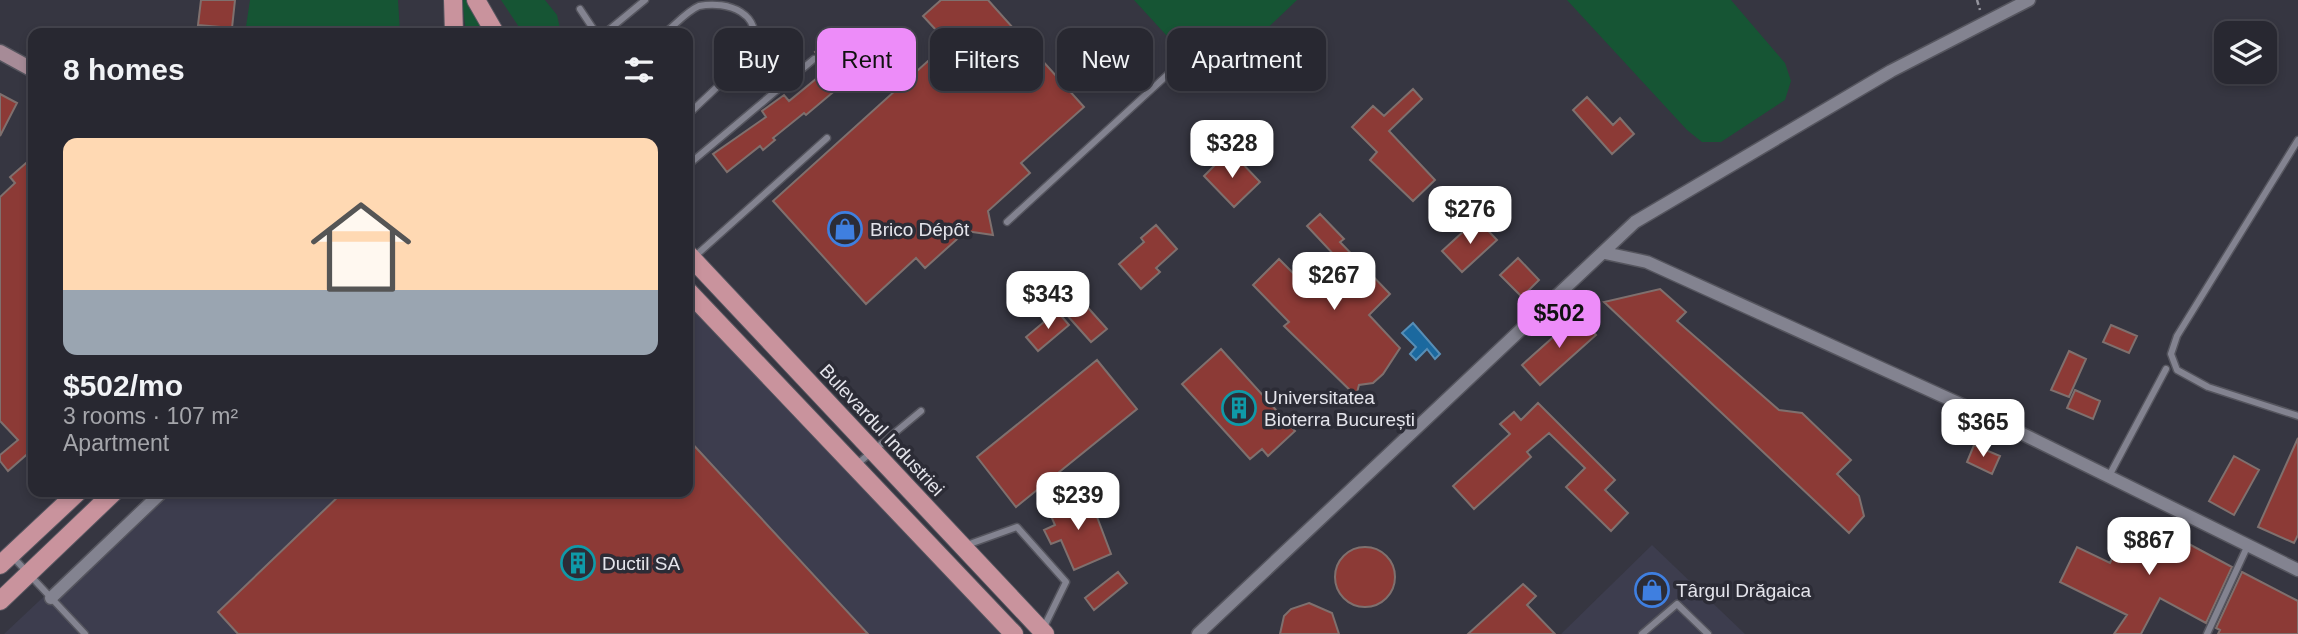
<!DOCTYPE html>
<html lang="en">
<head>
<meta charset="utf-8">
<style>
	body { margin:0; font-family:Helvetica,sans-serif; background:#34343d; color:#f1f3f6; height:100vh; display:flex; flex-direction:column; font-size:26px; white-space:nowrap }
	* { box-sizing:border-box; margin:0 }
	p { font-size:23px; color:#a5a6ab }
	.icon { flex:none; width:38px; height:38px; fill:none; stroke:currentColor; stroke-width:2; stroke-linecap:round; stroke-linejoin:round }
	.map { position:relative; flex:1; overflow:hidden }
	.sheet { position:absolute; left:28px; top:28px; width:665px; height:469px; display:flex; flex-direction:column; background:#282831; border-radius:14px; box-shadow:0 4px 10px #0003,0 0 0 2px #44444d }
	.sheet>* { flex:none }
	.banner { position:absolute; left:714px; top:28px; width:665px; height:63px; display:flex; gap:14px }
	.buttons { position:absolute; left:2214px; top:21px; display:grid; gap:14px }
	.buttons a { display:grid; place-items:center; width:63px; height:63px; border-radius:14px; background:#282831; box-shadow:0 4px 10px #0003,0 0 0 2px #44444d; font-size:35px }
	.price { position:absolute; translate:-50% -60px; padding:0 16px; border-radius:14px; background:#fff; color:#222; font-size:23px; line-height:46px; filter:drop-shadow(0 2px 4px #0008) }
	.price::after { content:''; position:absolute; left:50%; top:42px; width:21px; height:16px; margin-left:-10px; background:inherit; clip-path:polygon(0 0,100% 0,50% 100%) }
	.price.active { background:#ed8cf9; color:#111 }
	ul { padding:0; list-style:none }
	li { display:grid; align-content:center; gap:14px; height:371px; padding:0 35px }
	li+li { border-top:2px solid #44444d }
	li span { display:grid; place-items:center; height:217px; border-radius:14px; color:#555 }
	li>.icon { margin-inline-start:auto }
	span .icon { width:126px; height:126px; fill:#fffc; stroke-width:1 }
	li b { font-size:30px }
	h2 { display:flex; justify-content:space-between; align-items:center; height:84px; padding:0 35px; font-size:30px }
	.tag { padding:0 24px; border-radius:14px; background:#282831; box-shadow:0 4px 10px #0003,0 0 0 2px #44444d; font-size:24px; line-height:63px }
	.tag.active { background:#ed8cf9; color:#111 }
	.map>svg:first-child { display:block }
</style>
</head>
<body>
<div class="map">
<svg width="2298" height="634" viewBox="0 0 2298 634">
	<rect width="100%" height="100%" fill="#363641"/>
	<!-- built -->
	<path fill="#3d3d4e" d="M688,303l315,331h-999l151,-142h533z
		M1652,545l93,89h-184z"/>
	<!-- green -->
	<path fill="#165534" d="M250,0h148l2,33h-155z
		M462,0h4l21,33h-21z
		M501,0h44l12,15 4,18h-38z
		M1134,0h163l-87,83z
		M1567,0h164l54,63 6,18 -6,19 -64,42h-19l-15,-12z"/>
	<!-- water -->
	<path fill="#1b699f" stroke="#578eb6" stroke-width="2" d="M1413,323l27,31 -5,5 -8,-10 -11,11 -6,-6 6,-7 -14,-14z"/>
	<!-- building -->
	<path fill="#8c3a36" stroke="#7f706e" stroke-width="2" d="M201,0h34l-3,28 -34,-3z
		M941,0h47l96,107 -63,56 9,10 -42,38 5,24 -27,-4 -41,37 -9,-10 -50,46 -93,-103 175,-158 -25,-27z
		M844,29l26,32 -64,54 -2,-2 -31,25 2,2 -12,10 -3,-4 -33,26 -14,-18 53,-37 -4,-6 22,-16 5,6 39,-32 -13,-17z
		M1413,89l9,10 -33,32 46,49 -22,21 -43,-41 7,-8 -25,-25 21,-21 11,10z
		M0,94l17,9 -17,33z
		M1587,97l26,28 7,-7 14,16 -22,20 -39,-44z
		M1225,155l11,11 4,-5 20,21 -26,25 -30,-31z
		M33,157v292l-25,22 -8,-10v-6l18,-15 -18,-19v-224l15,-14 -5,-6z
		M1320,214l24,25 -4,3 50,52 -21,21 31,33 -17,26 -10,9 -14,2 -3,11 -72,-70 5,-4 -36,-37 26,-26 28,28 30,-29 -30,-32z
		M1477,219l20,21 -35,32 -20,-21z
		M1156,225l21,24 -21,19 4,4 -19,17 -22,-25 25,-22 -3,-4z
		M1518,258l21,22 -17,17 -22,-22z
		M1660,289l26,23 -9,9 102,89 23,3 49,47 -14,14 22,22 5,20 -15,17 -245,-231z
		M1082,301l25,28 -16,13 -25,-28z
		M1057,311l12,14 -31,26 -12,-14z
		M1578,315l18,20 -56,50 -18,-20z
		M2111,325l26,11 -8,17 -26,-11z
		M1221,349l74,82 -27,25 -6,-7 -12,10 -68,-75z
		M2069,351l17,8 -17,38 -18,-7z
		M1097,360l40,49 -121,98 -39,-50z
		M2075,390l25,11 -7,18 -26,-11z
		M1538,403l77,77 -10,10 23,23 -17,18 -45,-44 19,-19 -36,-35 -22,19 4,5 -57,52 -21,-23 57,-52 -10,-10 14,-12 7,8z
		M2298,438v97l-4,8 -36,-16z
		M688,439l180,195h-630l-20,-22 125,-120h345z
		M1974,445l26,11 -8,18 -25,-12z
		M2234,456l25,14 -25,45 -25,-14z
		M1079,495l7,17 8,-3 17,45 -37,16 -13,-30 -10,4 -7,-14 11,-5 -8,-18z
		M2131,520l26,13 2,-5 73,39 -26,56 -46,-25 -19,36h-27l13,-19 -67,-33 17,-35 33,16z
		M1335 577a30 30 0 1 1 60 0a30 30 0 1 1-60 0Z
		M1118,572l9,11 -33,27 -9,-12z
		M2242,572l56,29v33h-80l2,-4 -4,-2z
		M1523,584l13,12 -9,9 28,29h-87z
		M1309,603l23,10 7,21h-59l4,-18 7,-7z"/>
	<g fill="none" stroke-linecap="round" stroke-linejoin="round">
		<!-- service casing -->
		<g stroke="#55555e" stroke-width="9">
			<path id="service" d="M580,9l16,24
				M605,33l40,-33
				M665,33c10,-8 22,-22 34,-27 29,-6 65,8 53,42 -4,13 -52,54 -64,67
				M2298,140l-121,196 -6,18 6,16 31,17 90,29
				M688,165l126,-106
				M1007,222l170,-156
				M693,258l134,-120
				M856,465l65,-54
				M2109,476l57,-107
				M964,546l53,-19 49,55 -23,47
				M12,556l73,78
				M1642,634l35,-30 31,30
				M2207,634l41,-89"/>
		</g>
		<!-- minor casing -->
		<g stroke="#55555e" stroke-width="15">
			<path id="minor" d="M1605,253l42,9 333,151 318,157
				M51,598l111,-106
				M1198,634l437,-412 256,-151 138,-71"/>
		</g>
		<!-- secondary casing -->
		<g stroke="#55555e" stroke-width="17">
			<path id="secondary" d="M0,52l33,18"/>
		</g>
		<!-- primary casing -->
		<g stroke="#55555e" stroke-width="20">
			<path id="primary" d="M453,0l1,33
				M476,0l19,33
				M688,254l357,380
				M688,291l326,343
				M0,565l78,-73
				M0,601l114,-109"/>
		</g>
		<!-- path -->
		<path stroke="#94949d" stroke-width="2.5" stroke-dasharray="5 3.5" stroke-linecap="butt" d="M1977,0l3,10"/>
		<!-- service -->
		<use href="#service" stroke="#838390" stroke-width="6"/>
		<!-- minor -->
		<use href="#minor" stroke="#838390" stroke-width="12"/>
		<!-- secondary -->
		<use href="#secondary" stroke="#a68b97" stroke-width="14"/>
		<!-- primary -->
		<use href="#primary" stroke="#c9939d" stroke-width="18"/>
	</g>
	<!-- icons -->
	<defs>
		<g id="shop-ring" transform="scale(1.75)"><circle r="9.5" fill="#2c2c36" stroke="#3f7fe0" stroke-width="1.5"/><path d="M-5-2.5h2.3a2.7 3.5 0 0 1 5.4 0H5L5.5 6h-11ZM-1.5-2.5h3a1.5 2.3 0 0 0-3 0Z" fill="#3f7fe0"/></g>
		<g id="building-ring" transform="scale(1.75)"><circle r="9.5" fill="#2c2c36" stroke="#0f9aa8" stroke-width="1.5"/><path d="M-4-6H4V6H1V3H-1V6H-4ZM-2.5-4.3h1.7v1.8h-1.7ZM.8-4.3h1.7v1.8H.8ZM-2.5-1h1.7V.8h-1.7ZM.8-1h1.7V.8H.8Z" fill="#0f9aa8"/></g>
	</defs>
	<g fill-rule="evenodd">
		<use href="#shop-ring" x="845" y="229"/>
		<use href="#building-ring" x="1239" y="408"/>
		<use href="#building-ring" x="578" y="563"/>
		<use href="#shop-ring" x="1652" y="590"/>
	</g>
	<g text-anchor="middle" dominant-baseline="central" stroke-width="7" stroke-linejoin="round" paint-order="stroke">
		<!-- poi labels -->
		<g font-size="19" fill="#e4e4eb" stroke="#2c2c36" text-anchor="start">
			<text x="870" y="229">Brico Dépôt</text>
			<text x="1264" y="397">Universitatea<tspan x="1264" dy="22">Bioterra București</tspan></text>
			<text x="602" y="563">Ductil SA</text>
			<text x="1676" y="590">Târgul Drăgaica</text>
		</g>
		<!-- street labels -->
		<g font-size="19" fill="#e4e4eb" stroke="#2c2c36">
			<text transform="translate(882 430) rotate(47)">Bulevardul Industriei</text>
		</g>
	</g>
</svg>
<div class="buttons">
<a><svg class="icon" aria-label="layers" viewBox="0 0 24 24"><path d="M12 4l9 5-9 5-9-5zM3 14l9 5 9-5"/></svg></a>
</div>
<b class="price" style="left:1232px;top:180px">$328</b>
<b class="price" style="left:1470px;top:246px">$276</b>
<b class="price" style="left:1334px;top:312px">$267</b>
<b class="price" style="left:1048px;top:331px">$343</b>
<b class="price active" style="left:1559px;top:350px">$502</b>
<b class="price" style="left:1983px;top:459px">$365</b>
<b class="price" style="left:1078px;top:532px">$239</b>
<b class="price" style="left:2149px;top:577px">$867</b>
<div class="banner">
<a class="tag">Buy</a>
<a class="tag active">Rent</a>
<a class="tag">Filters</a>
<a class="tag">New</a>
<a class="tag">Apartment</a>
</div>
<section class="sheet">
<h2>8 homes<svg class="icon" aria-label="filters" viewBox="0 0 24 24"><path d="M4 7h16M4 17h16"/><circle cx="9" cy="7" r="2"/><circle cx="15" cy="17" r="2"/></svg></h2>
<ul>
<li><span style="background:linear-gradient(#ffd9b3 70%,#9aa5b1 0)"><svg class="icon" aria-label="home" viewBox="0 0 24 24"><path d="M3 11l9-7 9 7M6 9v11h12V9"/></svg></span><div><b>$502/mo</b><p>3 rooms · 107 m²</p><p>Apartment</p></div></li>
</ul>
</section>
</div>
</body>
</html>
